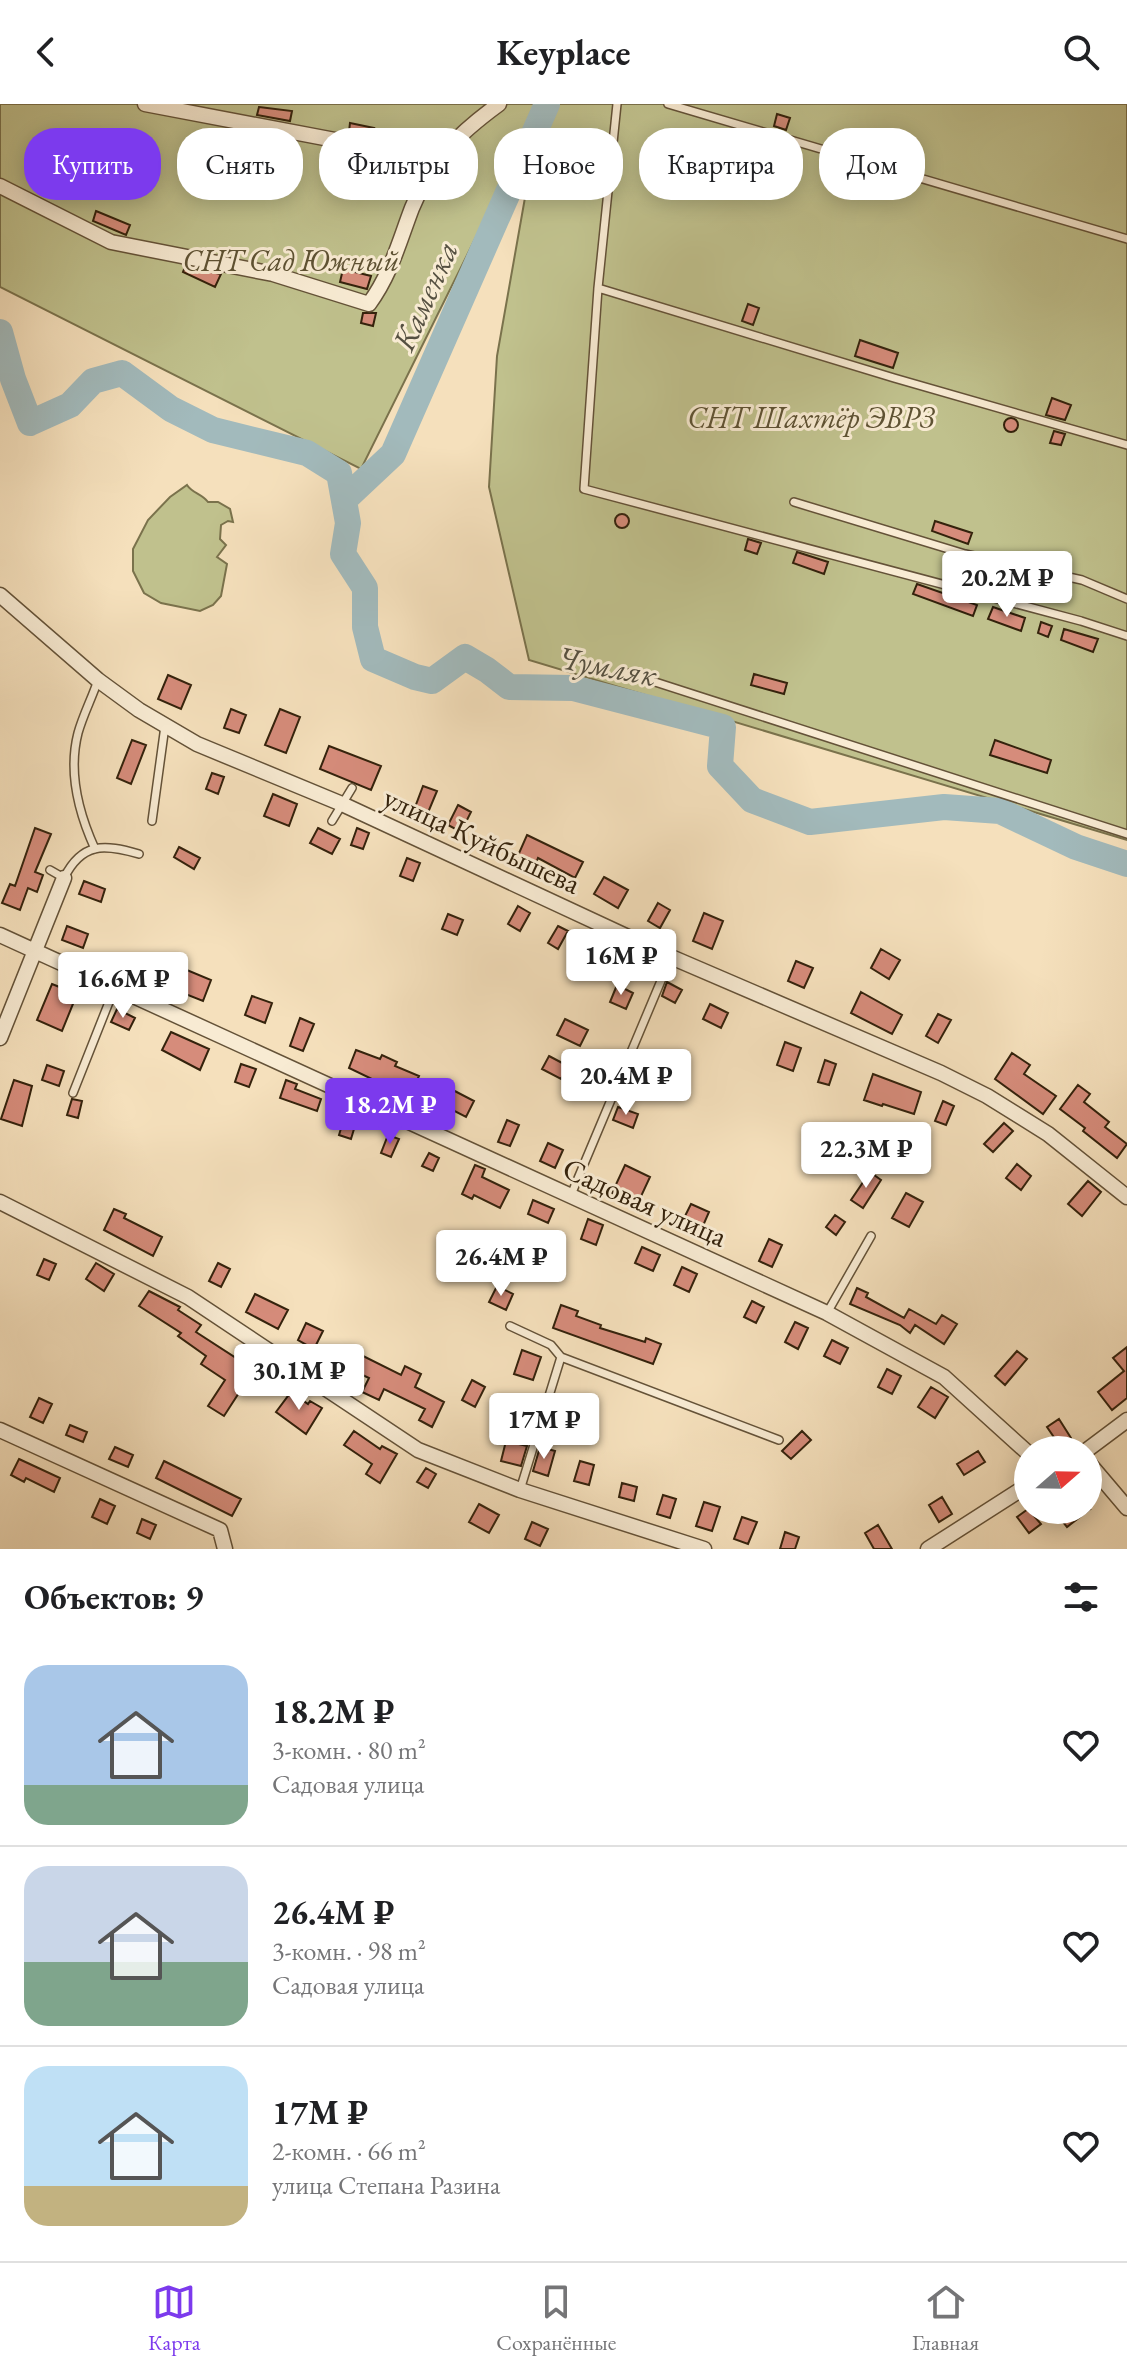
<!DOCTYPE html>
<html lang="ru">
<head>
<meta charset="utf-8">
<style>
	body { margin:0; font-family:"EB Garamond",serif; background:#f6f6f6; color:#202124; height:100vh; display:flex; flex-direction:column; font-size:30px; white-space:nowrap }
	* { box-sizing:border-box; margin:0 }
	p { font-size:26px; color:#757577 }
	.icon { flex:none; width:44px; height:44px; fill:none; stroke:currentColor; stroke-width:2; stroke-linecap:round; stroke-linejoin:round }
	.map { position:relative; height:1445px; overflow:hidden }
	.panel { display:flex; flex-direction:column; background:#fff; flex:1 }
	.panel>* { flex:none }
	.top-card { position:absolute; left:24px; top:24px; width:1080px; height:72px; display:flex; gap:16px }
	.needle { width:52px; rotate:70deg }
	.buttons { position:absolute; left:1014px; top:1332px; display:grid; gap:16px }
	.buttons a { display:grid; place-items:center; width:88px; height:88px; border-radius:50%; background:#fff; box-shadow:0 4px 20px #0003; font-size:40px }
	.price { position:absolute; translate:-50% -68px; padding:0 18px; border-radius:8px; background:#fff; color:#222; font-size:26px; line-height:52px; filter:drop-shadow(0 2px 4px #0008) }
	.price::after { content:''; position:absolute; left:50%; top:48px; width:24px; height:18px; margin-left:-12px; background:inherit; clip-path:polygon(0 0,100% 0,50% 100%) }
	.price.selected { background:#7c3aed; color:#fff }
	ul { padding:0; list-style:none }
	li { display:flex; align-items:center; gap:24px; height:200px; padding:0 24px }
	li+li { border-top:2px solid #e0e0e0 }
	li span { display:grid; place-items:center; flex:none; width:224px; height:160px; border-radius:24px; color:#555 }
	li>.icon { margin-inline-start:auto }
	span .icon { width:96px; height:96px; fill:#fffc; stroke-width:1 }
	li b { font-size:34px }
	h2 { display:flex; justify-content:space-between; align-items:center; height:96px; padding:0 24px; font-size:34px }
	.tag { padding:0 28px; border-radius:32px; background:#fff; box-shadow:0 4px 20px #0003; font-size:28px; line-height:72px }
	.tag.selected { background:#7c3aed; color:#fff }
	header { display:flex; justify-content:space-between; align-items:center; height:104px; padding:0 24px; background:#fff; font-size:36px; font-weight:700 }
	.menu { display:flex; justify-content:space-around; align-items:center; height:112px; border-top:2px solid #e0e0e0; background:#fff; font-size:22px; color:#757577 }
	.menu a { display:grid; justify-items:center; gap:4px }
	.menu .selected { color:#7c3aed }
	.map>svg:first-child { display:block }
</style>
</head>
<body>
<header><svg class="icon" aria-label="back" viewBox="0 0 24 24"><path d="M15 5l-7 7 7 7"/></svg>Keyplace<svg class="icon" aria-label="search" viewBox="0 0 24 24"><circle cx="10" cy="10" r="6"/><path d="M15 15l6 6"/></svg></header>
<div class="map">
<svg width="1127" height="1445" viewBox="0 0 1127 1445">
	<rect width="100%" height="100%" fill="#f5e0bc"/>
	<filter id="stains"><feTurbulence type="fractalNoise" baseFrequency=".0025" numOctaves="4"/><feColorMatrix values="0 0 0 0 .2 0 0 0 0 .09 0 0 0 0 .02 0 0 0 .5 -.17"/></filter>
	<radialGradient id="worn" r=".72"><stop offset=".6" stop-color="#630" stop-opacity="0"/><stop offset="1" stop-color="#630" stop-opacity=".3"/></radialGradient>
	<!-- green -->
	<path fill="#c0c18d" stroke="#7a724c" stroke-width="2" d="M0,0h542l-181,365 -361,-182z
		M546,0h581v736l-598,-180 -40,-173 8,-131 32,-181z
		M187,381c5,8 15,9 21,17h10l12,7 3,13 -5,-1 -7,4 -1,14 6,6 -9,12 10,7 -6,32 -8,9 -13,6 -39,-8 -17,-10 -11,-22v-22l15,-29 22,-23z"/>
	<g fill="none" stroke-linecap="round" stroke-linejoin="round">
		<!-- river -->
		<path stroke="#a2babc" stroke-width="26" d="M0,228l13,47 17,44 40,-18 23,-24 29,-8 49,36 42,21 94,23 32,20 9,50 -5,31 22,34v39l8,32 42,18 17,4 33,-24 22,13 22,17 64,1 150,39 -3,39 32,34 58,22 134,-15 56,4 76,36 51,17
			M344,396l49,-46 154,-350"/>
	</g>
	<!-- building -->
	<path fill="#d68c7b" stroke="#34220c" stroke-width="2" d="M259,3l33,4 -2,10 -33,-6z
		M777,10l13,4 -4,12 -12,-4z
		M350,19l24,5 -1,2 7,1 -2,6 -29,-5z
		M96,107l34,14 -4,10 -33,-14z
		M185,163l36,7 -6,13 -32,-15z
		M343,165l28,7 -4,13 -27,-7z
		M748,200l11,4 -6,17 -11,-4z
		M363,209h13l-3,13 -12,-3z
		M860,236l38,13 -5,15 -38,-12z
		M1052,294l19,7 -6,15 -19,-5z
		M1004 321a7 7 0 1 1 14 0a7 7 0 1 1-14 0Z
		M1054,327l11,3 -4,11 -11,-2z
		M615 417a7 7 0 1 1 14 0a7 7 0 1 1-14 0Z
		M935,417l37,12 -4,11 -36,-13z
		M748,435l13,4 -4,11 -12,-4z
		M797,448l31,10 -4,12 -31,-11z
		M917,480l60,21 -4,11 -60,-22z
		M993,503l32,11 -4,13 -33,-12z
		M1041,518l11,4 -4,11 -10,-4z
		M1064,525l34,10 -5,13 -32,-12z
		M754,570l33,9 -3,11 -33,-9z
		M168,571l23,10 -10,24 -23,-10z
		M231,605l15,6 -7,18 -15,-5z
		M280,605l20,8 -14,36 -21,-8z
		M132,636l14,5 -15,39 -14,-6z
		M995,636l56,20 -4,13 -57,-18z
		M329,642l52,20 -10,24 -51,-21z
		M212,669l12,4 -6,17 -12,-5z
		M423,682l14,5 -10,24 -13,-5z
		M273,690l24,10 -8,22 -25,-10z
		M458,701l13,7 -10,20 -13,-7z
		M35,724l16,6 -16,38 8,3 -6,17 -9,-4 -8,22 -18,-7 8,-19 5,2z
		M318,724l22,11 -8,15 -22,-11z
		M357,724l12,5 -6,16 -12,-4z
		M527,731l56,27 -8,16 -37,-20 -4,10 -18,-8z
		M179,743l21,11 -6,11 -20,-12z
		M407,754l13,5 -7,18 -13,-5z
		M604,773l24,13 -10,18 -24,-14z
		M84,777l21,8 -4,13 -22,-8z
		M658,799l12,7 -10,18 -12,-7z
		M518,802l12,7 -10,18 -12,-7z
		M704,809l19,8 -11,28 -19,-8z
		M448,810l15,6 -6,15 -15,-6z
		M67,822l21,8 -5,14 -21,-8z
		M558,822l10,5 -10,18 -10,-6z
		M881,845l19,11 -11,19 -18,-11z
		M601,846l13,5 -9,18 -12,-6z
		M158,854l53,22 -8,21 -53,-21z
		M796,857l17,7 -9,20 -16,-7z
		M667,878l15,8 -7,13 -13,-7z
		M52,880l25,10 -15,37 -25,-11z
		M617,881l16,8 -7,16 -16,-7z
		M861,888l41,23 -10,19 -41,-21z
		M252,892l20,7 -7,20 -20,-8z
		M710,900l18,9 -7,15 -18,-9z
		M117,905l18,9 -6,12 -18,-8z
		M938,910l13,6 -13,23 -12,-7z
		M300,914l14,6 -11,27 -13,-5z
		M565,915l23,11 -8,16 -23,-11z
		M171,928l38,17 -9,21 -38,-20z
		M785,938l16,6 -8,23 -16,-6z
		M356,946l24,9 2,-4 15,7 -2,4 24,10 -10,21 -60,-29z
		M639,948l19,8 -8,20 -20,-8z
		M1012,949l18,12 -6,9 32,22 -13,18 -48,-35z
		M549,952l19,10 -7,13 -19,-10z
		M825,956l11,4 -7,21 -11,-3z
		M241,960l15,5 -7,18 -14,-5z
		M47,961l17,6 -5,15 -17,-6z
		M873,970l48,18 -7,22 -31,-10 -1,2 -18,-6z
		M14,976l18,6 -10,40 -21,-7z
		M286,976l11,4 -2,5 26,10 -4,12 -37,-13z
		M1078,981l12,9 -6,8 25,20 -4,5 22,17 -10,14 -34,-27 2,-3 -25,-19z
		M447,983l27,14 -8,16 -27,-14z
		M72,995l10,2 -4,17 -11,-3z
		M943,997l11,5 -8,19 -11,-4z
		M618,1003l20,7 -5,14 -20,-8z
		M345,1011l12,4 -6,20 -12,-4z
		M507,1016l12,5 -9,21 -12,-4z
		M1004,1019l9,8 -20,21 -9,-8z
		M388,1031l11,4 -8,18 -10,-4z
		M548,1039l15,7 -8,18 -15,-7z
		M429,1049l10,5 -6,13 -11,-5z
		M1017,1060l14,12 -10,14 -15,-12z
		M475,1061l10,4 -3,8 27,13 -9,18 -26,-13 -2,4 -10,-5z
		M625,1061l25,12 -13,28 -25,-12z
		M870,1068l11,8 -18,28 -12,-8z
		M1088,1077l13,11 -19,24 -14,-12z
		M906,1089l17,9 -14,25 -17,-9z
		M533,1096l21,9 -6,14 -20,-9z
		M691,1100l18,8 -10,23 -19,-9z
		M114,1105l12,5 -2,4 38,19 -9,19 -49,-26z
		M835,1111l10,7 -9,13 -10,-8z
		M588,1115l15,6 -7,20 -15,-6z
		M769,1135l13,6 -10,22 -13,-6z
		M642,1143l18,8 -7,16 -18,-8z
		M44,1155l12,5 -7,16 -12,-5z
		M96,1159l18,11 -10,17 -18,-12z
		M218,1159l12,6 -9,18 -12,-6z
		M682,1163l15,7 -8,18 -15,-7z
		M497,1182l16,8 -7,16 -17,-8z
		M857,1184l11,5 -2,4 38,21 5,-9 27,15 6,-9 15,9 -13,20 -29,-19 -5,8 -10,-8 -50,-21z
		M149,1187l31,16 -2,3 23,15 -5,7 51,33 2,-3 9,7 -10,10 -24,37 -16,-10 17,-26 -24,-16 5,-8 -28,-20 3,-3 -42,-27z
		M255,1190l33,16 -10,19 -32,-17z
		M752,1197l12,6 -8,16 -12,-6z
		M561,1201l17,6 -2,5 25,9 -1,3 45,14 1,-4 15,6 -8,20 -100,-36z
		M795,1218l13,6 -10,21 -13,-7z
		M306,1219l17,8 -9,18 -16,-9z
		M832,1236l16,8 -8,16 -16,-8z
		M1127,1243v51l-15,12 -14,-18 26,-21 -11,-13z
		M347,1244l54,27 4,-9 16,8 -6,13 29,15 -12,25 -13,-7 6,-11 -41,-20 -5,11 -17,-8 7,-14 -30,-14z
		M522,1246l19,7 -8,23 -19,-6z
		M1017,1247l10,8 -22,26 -10,-9z
		M887,1265l14,7 -9,18 -14,-7z
		M472,1276l13,7 -10,20 -13,-7z
		M931,1283l17,10 -13,21 -17,-11z
		M291,1288l17,12 2,-3 12,7 -16,26 -30,-22z
		M39,1294l13,6 -9,19 -13,-6z
		M1059,1315l12,19 -11,8 -13,-19z
		M70,1321l17,7 -4,10 -17,-7z
		M354,1327l26,18 2,-3 15,8 -17,29 -14,-9 6,-10 -28,-19z
		M802,1327l9,9 -20,19 -9,-8z
		M506,1337l21,5 -6,20 -20,-5z
		M115,1343l18,8 -5,12 -19,-8z
		M540,1343l15,4 -7,25 -15,-5z
		M978,1347l7,11 -21,13 -7,-11z
		M19,1355l41,19 -6,14 -28,-14 -2,4 -13,-7z
		M164,1357l77,38 -9,17 -76,-38z
		M580,1357l14,4 -5,20 -15,-4z
		M426,1364l10,6 -8,14 -11,-6z
		M622,1379l15,4 -3,14 -15,-4z
		M663,1391l13,4 -6,19 -13,-4z
		M942,1393l10,17 -13,8 -10,-17z
		M100,1395l15,7 -8,18 -15,-7z
		M704,1398l16,5 -8,24 -16,-5z
		M479,1400l20,11 -10,18 -20,-11z
		M1028,1405l13,15 -12,9 -12,-16z
		M1067,1406h22l-22,17 -8,-10z
		M742,1413l15,5 -9,22 -14,-5z
		M142,1415l14,6 -6,14 -13,-6z
		M532,1418l16,7 -8,17 -15,-7z
		M878,1421l14,24h-18l-9,-16z
		M785,1428l14,5 -4,12h-15z"/>
	<g fill="none" stroke-linecap="round" stroke-linejoin="round">
		<!-- service casing -->
		<g stroke="#645238" stroke-width="10">
			<path id="service" d="M617,0l-19,184 -14,201 497,132 46,15
				M668,0l459,135
				M598,184l296,90 233,67
				M794,398l171,52 117,26 45,19
				M621,567l506,163
				M152,717l13,-95
				M332,717l20,-33
				M95,745c-16,-35 -27,-77 -17,-116 5,-18 14,-35 20,-53
				M50,766l14,8c18,-36 40,-34 75,-24
				M591,962l31,12
				M73,989l42,-106
				M571,1091l100,-238
				M827,1209l44,-77
				M510,1222l41,19 10,12
				M520,1386l41,-133 218,83"/>
		</g>
		<!-- minor casing -->
		<g stroke="#645238" stroke-width="17">
			<path id="minor" d="M145,0l211,40 84,12
				M0,82l111,56 162,32 96,30c22,-30 30,-62 43,-96 20,-49 46,-74 87,-104
				M0,491l98,85 41,30 58,34 145,60 329,153 270,116 46,23 61,38 79,63
				M0,831l827,378 117,64 84,76
				M0,934l64,-160
				M0,1098l188,95 230,153 102,40 184,59
				M0,1326l220,100 5,19
				M1087,1346l40,-30
				M1088,1358l39,46
				M928,1445l100,-64"/>
		</g>
		<!-- service -->
		<use href="#service" stroke="#f8ebd3" stroke-width="7"/>
		<!-- minor -->
		<use href="#minor" stroke="#f8ebd3" stroke-width="14"/>
	</g>
	<g text-anchor="middle" dominant-baseline="central" stroke-width="6" stroke-linejoin="round" paint-order="stroke">
		<!-- park labels -->
		<g font-size="30" font-style="italic" fill="#5e5233" stroke="#f8ebd3">
			<text x="291" y="156">СНТ Сад Южный</text>
			<text x="811" y="313">СНТ Шахтёр ЭВРЗ</text>
		</g>
		<!-- street labels -->
		<g font-size="30" fill="#34220c" stroke="#f8ebd3">
			<text transform="translate(482 736) rotate(25)">улица Куйбышева</text>
			<text transform="translate(645 1098) rotate(24)">Садовая улица</text>
		</g>
		<!-- water labels -->
		<g font-size="32" font-style="italic" fill="#555041" stroke="#f8ebd3">
			<text transform="translate(425 192) rotate(-66)">Каменка</text>
			<text transform="translate(607 562) rotate(11)">Чумляк</text>
		</g>
	</g>
	<rect width="100%" height="100%" filter="url(#stains)"/>
	<rect width="100%" height="100%" fill="url(#worn)"/>
</svg>
<div class="buttons">
<a><svg class="needle" viewBox="-14 -14 28 28"><path d="M0-13l5 13h-10z" fill="#e53935"/><path d="M0 13l5-13h-10z" fill="#757577"/></svg></a>
</div>
<b class="price" style="left:1007px;top:515px">20.2M ₽</b>
<b class="price" style="left:621px;top:893px">16M ₽</b>
<b class="price" style="left:123px;top:916px">16.6M ₽</b>
<b class="price" style="left:626px;top:1013px">20.4M ₽</b>
<b class="price selected" style="left:390px;top:1042px">18.2M ₽</b>
<b class="price" style="left:866px;top:1086px">22.3M ₽</b>
<b class="price" style="left:501px;top:1194px">26.4M ₽</b>
<b class="price" style="left:299px;top:1308px">30.1M ₽</b>
<b class="price" style="left:544px;top:1357px">17M ₽</b>
<div class="top-card">
<a class="tag selected">Купить</a>
<a class="tag">Снять</a>
<a class="tag">Фильтры</a>
<a class="tag">Новое</a>
<a class="tag">Квартира</a>
<a class="tag">Дом</a>
</div>
</div>
<section class="panel">
<h2>Объектов: 9<svg class="icon" aria-label="filters" viewBox="0 0 24 24"><path d="M4 7h16M4 17h16"/><circle cx="9" cy="7" r="2"/><circle cx="15" cy="17" r="2"/></svg></h2>
<ul>
<li><span style="background:linear-gradient(#a9c7e8 75%,#7fa58c 0)"><svg class="icon" aria-label="home" viewBox="0 0 24 24"><path d="M3 11l9-7 9 7M6 9v11h12V9"/></svg></span><div><b>18.2M ₽</b><p>3-комн. · 80 m²</p><p>Садовая улица</p></div><svg class="icon" aria-label="heart" viewBox="0 0 24 24"><path d="M12 20l-8-8c-3-5 5-10 8-4 3-6 11-1 8 4z"/></svg></li>
<li><span style="background:linear-gradient(#c9d6e8 60%,#7fa58c 0)"><svg class="icon" aria-label="home" viewBox="0 0 24 24"><path d="M3 11l9-7 9 7M6 9v11h12V9"/></svg></span><div><b>26.4M ₽</b><p>3-комн. · 98 m²</p><p>Садовая улица</p></div><svg class="icon" aria-label="heart" viewBox="0 0 24 24"><path d="M12 20l-8-8c-3-5 5-10 8-4 3-6 11-1 8 4z"/></svg></li>
<li><span style="background:linear-gradient(#bfe0f5 75%,#c2b280 0)"><svg class="icon" aria-label="home" viewBox="0 0 24 24"><path d="M3 11l9-7 9 7M6 9v11h12V9"/></svg></span><div><b>17M ₽</b><p>2-комн. · 66 m²</p><p>улица Степана Разина</p></div><svg class="icon" aria-label="heart" viewBox="0 0 24 24"><path d="M12 20l-8-8c-3-5 5-10 8-4 3-6 11-1 8 4z"/></svg></li>
</ul>
</section>
<nav class="menu">
<a class="selected"><svg class="icon" aria-label="map" viewBox="0 0 24 24"><path d="M3 6l6-2 6 2 6-2v14l-6 2-6-2-6 2zM9 4v14M15 6v14"/></svg>Карта</a>
<a><svg class="icon" aria-label="saved" viewBox="0 0 24 24"><path d="M7 4h10v16l-5-4-5 4z"/></svg>Сохранённые</a>
<a><svg class="icon" aria-label="home" viewBox="0 0 24 24"><path d="M3 11l9-7 9 7M6 9v11h12V9"/></svg>Главная</a>
</nav>
</body>
</html>
